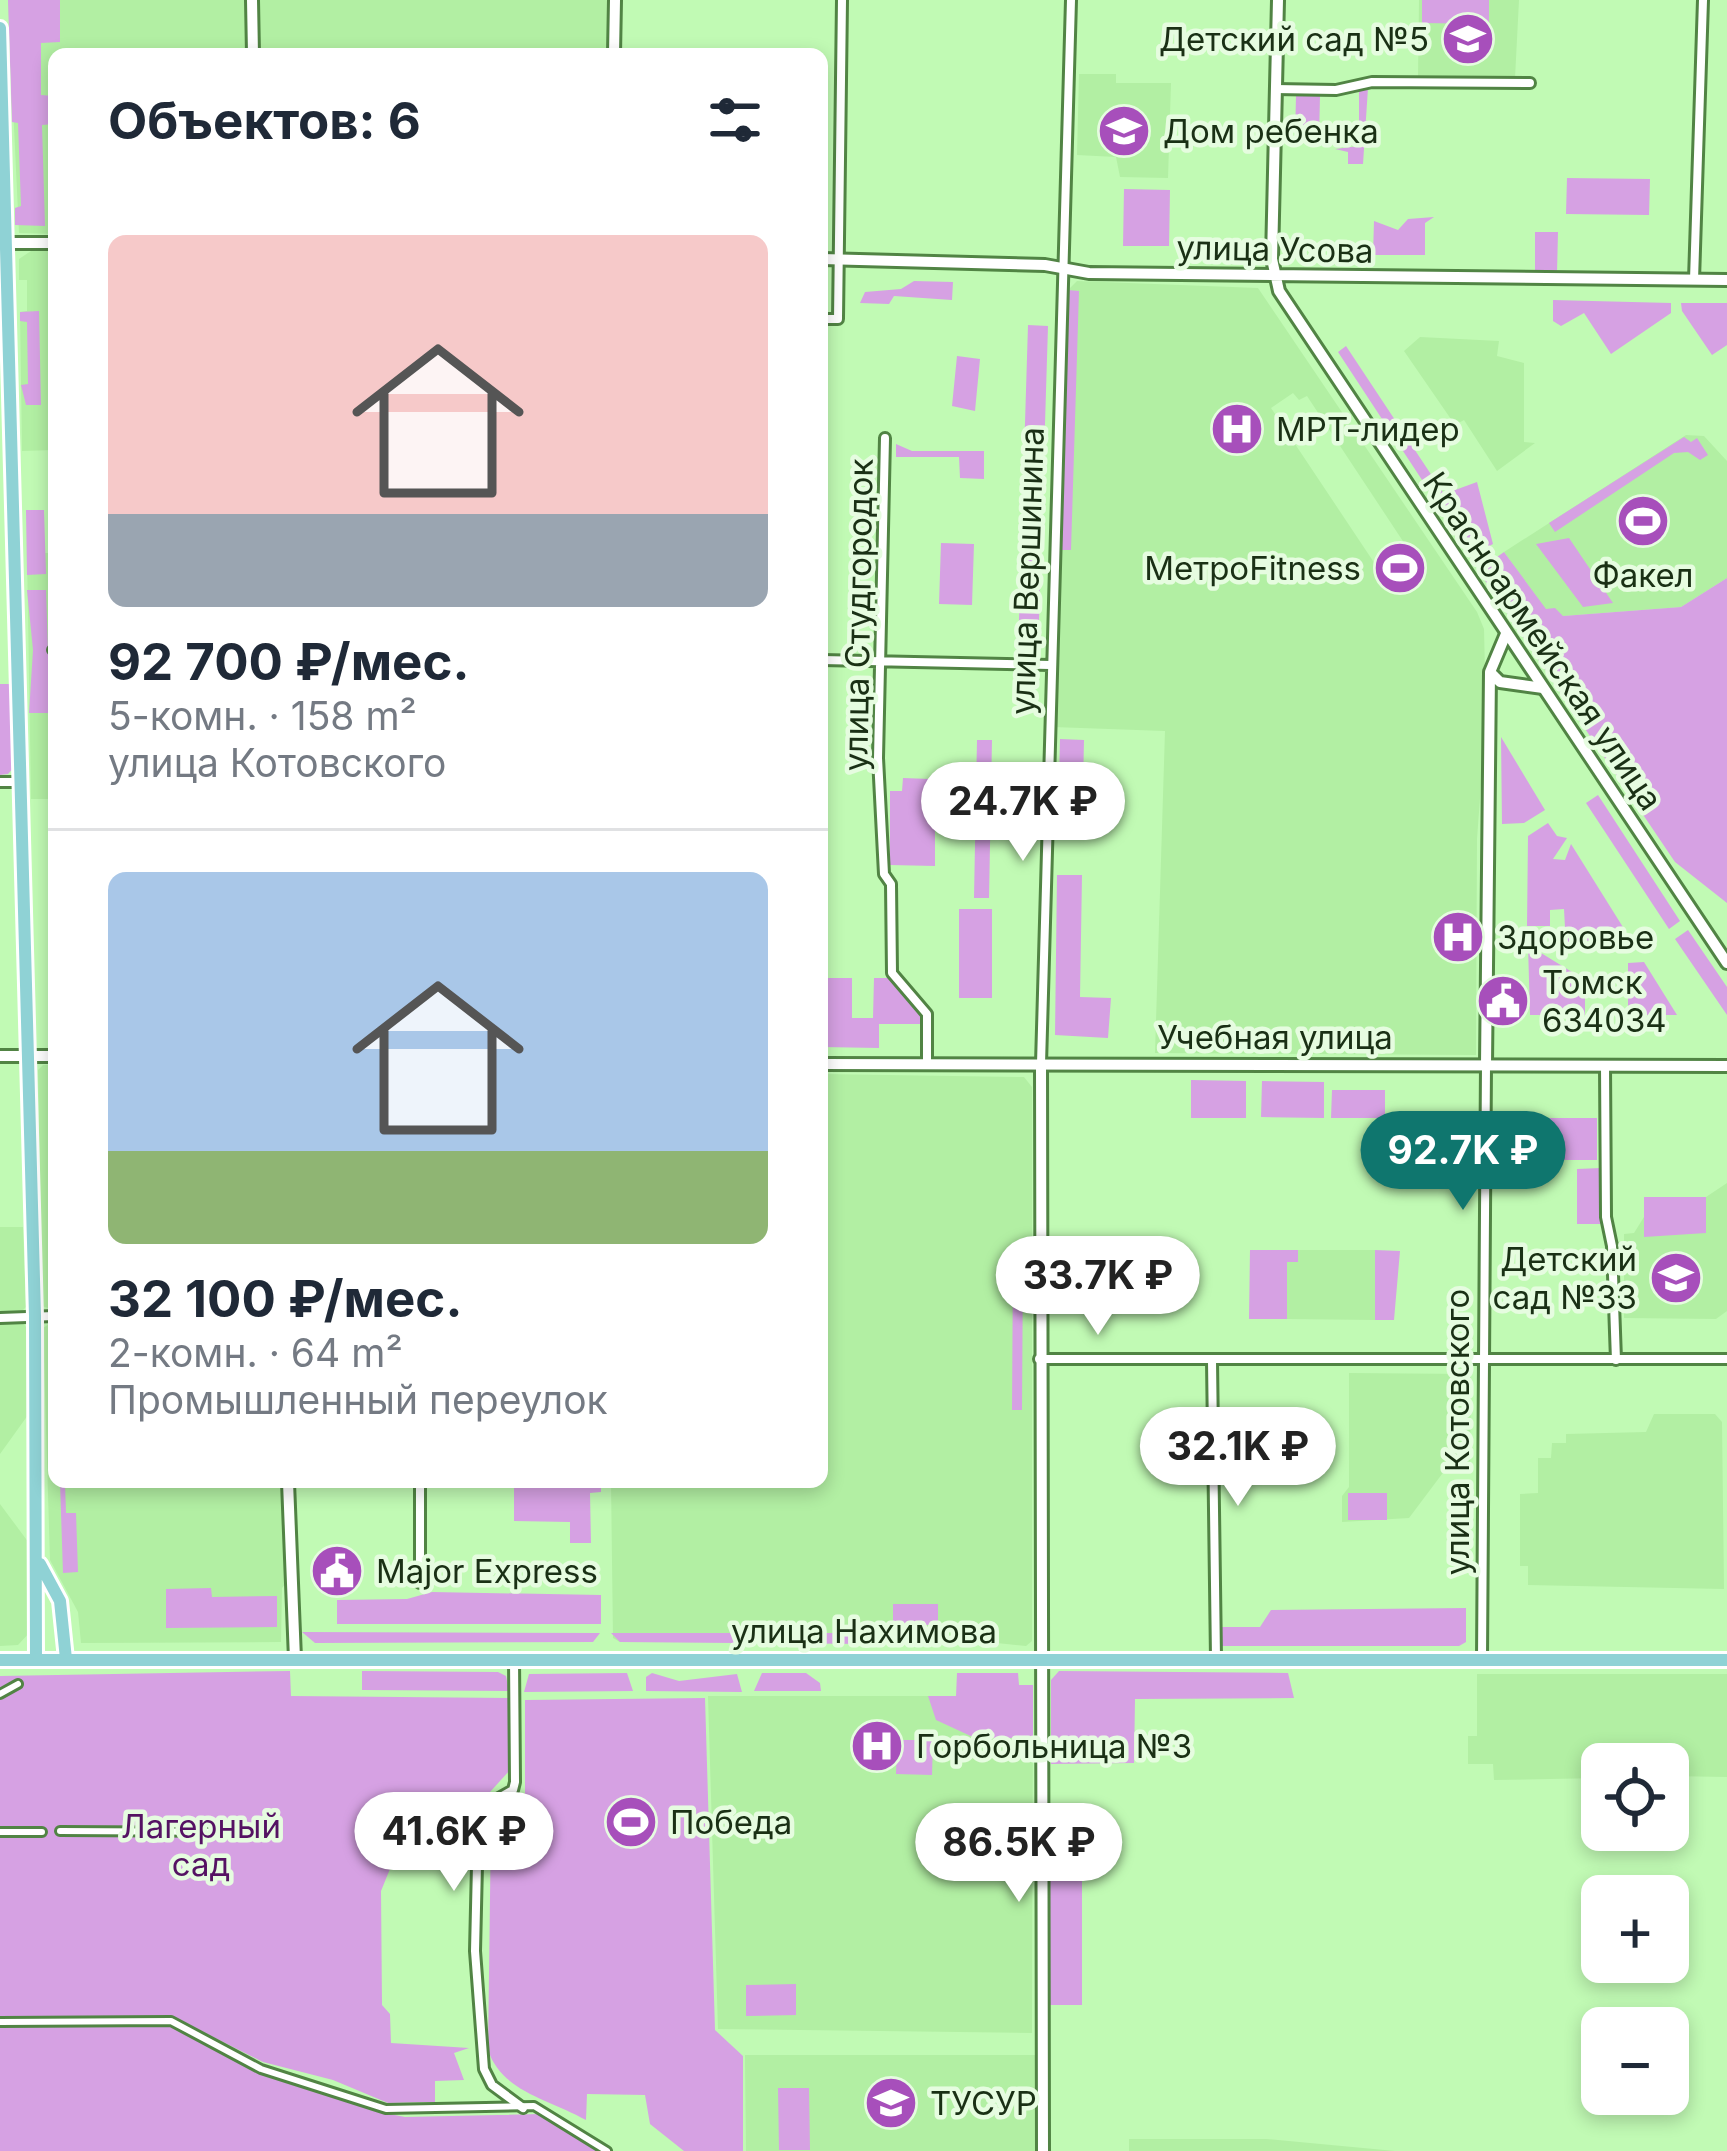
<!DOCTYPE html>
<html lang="ru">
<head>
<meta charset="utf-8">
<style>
	body { margin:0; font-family:Inter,sans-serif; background:#f6f6f7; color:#1f2937; height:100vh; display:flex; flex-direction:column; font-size:45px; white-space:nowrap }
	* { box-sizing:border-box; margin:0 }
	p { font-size:39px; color:#747a83 }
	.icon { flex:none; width:66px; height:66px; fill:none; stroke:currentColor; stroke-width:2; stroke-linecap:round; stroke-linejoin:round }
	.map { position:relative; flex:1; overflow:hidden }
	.drawer { position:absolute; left:48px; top:48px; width:780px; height:1440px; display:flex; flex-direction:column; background:#fff; border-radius:18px; box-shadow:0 6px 18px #0003 }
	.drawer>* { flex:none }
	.tools { position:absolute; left:1581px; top:1743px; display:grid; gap:24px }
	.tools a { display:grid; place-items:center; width:108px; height:108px; border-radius:18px; background:#fff; box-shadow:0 6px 18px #0003; font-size:60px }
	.price { position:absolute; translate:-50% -102px; padding:0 27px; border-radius:42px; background:#fff; color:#222; font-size:39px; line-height:78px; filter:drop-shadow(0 3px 6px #0008) }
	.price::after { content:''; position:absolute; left:50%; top:72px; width:36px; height:27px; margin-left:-18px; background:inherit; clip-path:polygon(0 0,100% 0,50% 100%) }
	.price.active { background:#0f766e; color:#fff }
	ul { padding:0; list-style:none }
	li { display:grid; align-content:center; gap:24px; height:636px; padding:0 60px }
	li+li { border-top:3px solid #e0e1e3 }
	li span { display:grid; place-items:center; height:372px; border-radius:18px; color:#555 }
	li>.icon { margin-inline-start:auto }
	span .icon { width:216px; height:216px; fill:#fffc; stroke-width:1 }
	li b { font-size:51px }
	h2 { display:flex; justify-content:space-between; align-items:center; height:144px; padding:0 60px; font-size:51px }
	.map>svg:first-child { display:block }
</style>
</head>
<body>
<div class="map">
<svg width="1727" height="2151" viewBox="0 0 1727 2151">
	<rect width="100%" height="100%" fill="#c1fab4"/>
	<!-- built -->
	<path fill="#b2efa3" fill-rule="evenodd" d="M8,0h237v54h-191v180l-35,-1z
		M258,0h350l-1,54h-347z
		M1419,0h100l-4,78 -97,-1z
		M1079,74h37v9h55l-3,95 -48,-1 -4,-20 -39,-2z
		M54,251v199l-32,1 -2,-139 7,-1v-31h-8v-21l12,-8z
		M1077,281l181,7 219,324 7,17 2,87 -9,123 -1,216 -321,-2 10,-322 -112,-4 15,-437zM1293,393l6,7 8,-4 117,177 -29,21 -124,-186z
		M1420,337l79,4 -2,15 27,7v79l11,1 -38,28 -33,-51 -9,5 -51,-74z
		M1686,435l18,1 23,25v117l-46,29 -118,9 -17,-6 -42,-58z
		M27,553h27v246h-23z
		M43,1065h11v245l-12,-4 -4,-236z
		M822,1074l202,3 8,10v554l-6,5 -48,-5 -358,1 -7,-4 -2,-156h211z
		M1727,1183v128l-11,8 -92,-1v-84l10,-1 10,-16v-20h62z
		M0,1227h23l3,80 -5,5 -21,1z
		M1298,1250h77v70l-88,-1v-58h11z
		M54,1321v161h229l4,100 -5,6 -1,54 -200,1 -3,-31 -28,-52 -7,-232z
		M0,1322h23l3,5 2,88 -28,39z
		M1349,1373l122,1 -1,96h-25l-36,48 -67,4v-26l7,-9z
		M1654,1414h61l7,8 2,167 -196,-4v-19h-8v-72l18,-1v-35h13l1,-15h14v-9l80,-2z
		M0,1504l29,39 2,88 -13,14 -18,1z
		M1477,1674h250v103l-59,-1v-12h-66v14l-108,2 -1,-16h-25v-28h9z
		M708,1696h325l-1,337 -314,-4z
		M745,2055h292v96h-291z
		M1129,2139h137l129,12h-266z"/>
	<!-- green -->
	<path fill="#d6a1e3" d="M8,0h52v42l-19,1v52l12,1 1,28 -12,1 3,101 -30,-1v-17l6,-2 -3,-83 -6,-1z
		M1422,0h67v24l-67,-1z
		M1359,88h9l-5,76h-15v-12l-13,-3 24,-3z
		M1296,96h24l-1,42 -24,-1z
		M1567,178l83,1 -1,36 -83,-1z
		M1124,189l46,1 -1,56h-46z
		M1434,217l-9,6v32h-52l1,-34 24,9 10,-11z
		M1535,232h23l-1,41 -22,-1z
		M914,281l39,1 -1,18 -58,-4 -5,8 -29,-1 5,-11 36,-3z
		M1068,290l11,1 -8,259h-13z
		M1553,300l118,3v10l-60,41 -27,-41 -23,13 -8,-5z
		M1681,303h46v42l-15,10 -30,-44z
		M39,311l2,94h-15l-5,-20 7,-1 -1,-62 -7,-1v-9z
		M1028,325l20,1 -10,326h-20z
		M1346,346l98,148 33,-12 16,62 -15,8 -10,-2 -130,-198z
		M957,356l23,3 -5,52 -23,-5z
		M1684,437l7,5 6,-4 11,17 -8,5 -12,-8 -14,1 -119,79 -6,-9z
		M896,444l16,7h72v28l-24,-1 -1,-21h-63z
		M26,510h18l2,64 -19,1z
		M1569,538l44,65 -30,4 -47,-63z
		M941,543l33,1 -2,61 -33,-1z
		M1504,552l42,57 9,-1 8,8 118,-9 46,-29v325l-52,-41 -191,-283 -1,-12z
		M27,590h19l4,123h-21l4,-63z
		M0,684h12l3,82 -7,8 -8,1z
		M1501,737l44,73 -21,13 -22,1z
		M1060,739l24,1 -2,94 -24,-1z
		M977,740h15l-3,158h-15z
		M903,778l27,1 5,6v81l-45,-1v-74h12z
		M1598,795l82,126 -11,8 -83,-126z
		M1548,823l9,13 10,2 -14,21 12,1 6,-16 55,88 -60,14 -2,-37 -14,1v16h-23l1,-90z
		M1057,875h25l-2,122 31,1 -3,40 -53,-3z
		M959,909h33v89h-33z
		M1688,930l39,57v28l-52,-76z
		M1528,945l57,35v35h-55z
		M1644,962l33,53h-49v-52z
		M824,978h28v40h21l1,-40h19l29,35 1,11h-44v24l-57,-1z
		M1191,1080l55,1v37h-55z
		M1262,1081l62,1v36l-63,-1z
		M1332,1090h53v28h-54z
		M1546,1118h51v42h-51z
		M1601,1168l1,56h-25v-55z
		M1644,1197h62v36l-62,4z
		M1250,1250h48v12h-11v57h-38z
		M1375,1250l25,1 -6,69h-19z
		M1013,1257h10l-1,153h-10z
		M60,1482h5l1,31h10l2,59 -15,1z
		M514,1482h87v10l-11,1 1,50h-21v-21l-56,-1z
		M1348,1493h39v27h-39z
		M211,1588l1,9 65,-1v31l-111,1v-39z
		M432,1592l169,3v29h-264v-24l70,-1z
		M893,1604h45v21h-45z
		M1466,1608v34l-7,4h-237v-19h38l11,-17z
		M302,1632l298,1 -7,9 -278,1z
		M611,1633h129l-6,10 -114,-1z
		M751,1633h117l-5,11 -109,-1z
		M290,1671l1,25 218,2 1,72 -40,44 -1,49 -77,1 -11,27 1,114 8,9 1,29 78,5 -15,5 10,27 -29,1v21l-47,1 -55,-23 -70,-18 -90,-45h-173v-341z
		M362,1671l136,1 8,4 3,15 -147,-1z
		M1059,1671l229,2 6,25 -159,1 -1,64 -83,1v-84z
		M627,1673l6,18 -109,1 5,-18z
		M652,1673l27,8 58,-7 5,18 -96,-1v-14z
		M762,1673h44l14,10 1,8h-67z
		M957,1673h61l1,12h14v53h-58l-39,-18 -8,-24h28z
		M705,1698l10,332 28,26v95h-59l-34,-27 -5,-29 -58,-1 -1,26c-37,-21 -84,-28 -98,-70l3,-228c9,-16 23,-15 34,-29v-93z
		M897,1740h36l-1,35 -36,-1z
		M1046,1871h36v134h-37z
		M796,1984v31l-50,1v-31z
		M0,2026h174l87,47 113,38 31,6 136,-3 56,37h-597z
		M809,2088l1,62h-31l-1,-62z"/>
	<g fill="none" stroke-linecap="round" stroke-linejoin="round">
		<!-- pedestrian casing -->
		<g stroke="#518444" stroke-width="12">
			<path id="pedestrian" d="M52,650h2
				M0,1694l18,-10
				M60,1831l186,1
				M0,1832h42
				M0,2022l171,-1 90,48 125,40 148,-3 73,45"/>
		</g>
		<!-- minor casing -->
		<g stroke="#518444" stroke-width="14">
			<path id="minor" d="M1275,89l61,1 36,-8 158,1
				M1694,280l9,-280
				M822,319h16l4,-319
				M885,438l-7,320 6,116 7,10 1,89 35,41v51
				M822,660l228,5
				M0,782h22
				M1041,1064l30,-1064
				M1605,1066l1,151 6,29 4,114
				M0,1318l54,-2
				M1039,1359h688
				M1212,1361l4,297
				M420,1482v101
				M514,1659l1,123 -2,8 -23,13 -12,18 -3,130 9,118 8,16 31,23
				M1482,1659l4,-594"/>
		</g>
		<!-- tertiary casing -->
		<g stroke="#518444" stroke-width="16">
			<path id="tertiary" d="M252,0l1,54
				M614,54l1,-54
				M1490,672l10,10 43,6
				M1041,1064l2,1087
				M1486,1065l4,-393 16,-38
				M288,1482l7,177"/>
		</g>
		<!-- secondary casing -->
		<g stroke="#518444" stroke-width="16">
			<path id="secondary" d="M1278,0l-6,259 7,32 448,672
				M8,243h46
				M822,259l223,6 44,8 638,7
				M0,1056h54
				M822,1064l905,2"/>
		</g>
		<!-- primary casing -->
		<g stroke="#fff" stroke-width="18">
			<path id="primary" d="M0,28l35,1288 1,344
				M40,1564l20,37 6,58
				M0,1660h1727"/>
		</g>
		<!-- pedestrian -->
		<use href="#pedestrian" stroke="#fff" stroke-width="6"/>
		<!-- minor -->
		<use href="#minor" stroke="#fff" stroke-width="8"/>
		<!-- tertiary -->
		<use href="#tertiary" stroke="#fff" stroke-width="10"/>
		<!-- secondary -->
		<use href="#secondary" stroke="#fff" stroke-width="10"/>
		<!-- primary -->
		<use href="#primary" stroke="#8fd2d5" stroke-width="12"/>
	</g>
	<!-- icons -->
	<defs>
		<g id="school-disc" transform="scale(2.7)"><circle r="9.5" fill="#a74fbb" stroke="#e6fce0"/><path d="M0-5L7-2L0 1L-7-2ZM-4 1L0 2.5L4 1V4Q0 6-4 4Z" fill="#fff"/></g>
		<g id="hospital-disc" transform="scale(2.7)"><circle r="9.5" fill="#a74fbb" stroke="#e6fce0"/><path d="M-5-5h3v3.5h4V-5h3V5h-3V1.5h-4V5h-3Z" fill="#fff"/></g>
		<g id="stadium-disc" transform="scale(2.7)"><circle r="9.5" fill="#a74fbb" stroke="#e6fce0"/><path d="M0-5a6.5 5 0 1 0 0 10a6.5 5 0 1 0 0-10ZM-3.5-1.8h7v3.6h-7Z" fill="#fff"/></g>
		<g id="civic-disc" transform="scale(2.7)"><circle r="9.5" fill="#a74fbb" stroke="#e6fce0"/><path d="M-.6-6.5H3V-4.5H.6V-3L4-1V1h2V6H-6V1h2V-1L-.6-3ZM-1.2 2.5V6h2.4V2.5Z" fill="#fff"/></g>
		<g id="university-disc" transform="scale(2.7)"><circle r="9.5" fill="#a74fbb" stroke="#e6fce0"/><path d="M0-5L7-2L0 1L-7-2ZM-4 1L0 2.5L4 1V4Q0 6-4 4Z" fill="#fff"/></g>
	</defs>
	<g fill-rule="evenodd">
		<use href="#school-disc" x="1468" y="39"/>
		<use href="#school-disc" x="1124" y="131"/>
		<use href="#hospital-disc" x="1237" y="429"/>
		<use href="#stadium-disc" x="1643" y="521"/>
		<use href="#stadium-disc" x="1400" y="568"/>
		<use href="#hospital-disc" x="1458" y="937"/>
		<use href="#civic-disc" x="1503" y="1001"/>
		<use href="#school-disc" x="1676" y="1278"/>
		<use href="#civic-disc" x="337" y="1571"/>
		<use href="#hospital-disc" x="877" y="1746"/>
		<use href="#stadium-disc" x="631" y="1822"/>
		<use href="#university-disc" x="891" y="2103"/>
	</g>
	<g text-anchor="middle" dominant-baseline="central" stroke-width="9" stroke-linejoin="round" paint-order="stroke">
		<!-- poi labels -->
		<g font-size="33" fill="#1a3015" stroke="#e6fce0" text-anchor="start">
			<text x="1429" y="39" text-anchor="end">Детский сад №5</text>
			<text x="1163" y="131">Дом ребенка</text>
			<text x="1276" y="429">МРТ-лидер</text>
			<text x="1361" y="568" text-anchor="end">МетроFitness</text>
			<text x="1643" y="575" text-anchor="middle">Факел</text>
			<text x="1497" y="937">Здоровье</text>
			<text x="1542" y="982">Томск<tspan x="1542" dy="38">634034</tspan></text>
			<text x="1637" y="1259" text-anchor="end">Детский<tspan x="1637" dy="38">сад №33</tspan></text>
			<text x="376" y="1571">Major Express</text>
			<text x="916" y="1746">Горбольница №3</text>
			<text x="670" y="1822">Победа</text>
			<text x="930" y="2103">ТУСУР</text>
		</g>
		<!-- street labels -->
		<g font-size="33" fill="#1a3015" stroke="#e6fce0">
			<text transform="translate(1275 249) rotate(1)">улица Усова</text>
			<text transform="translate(1027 571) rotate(-88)">улица Вершинина</text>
			<text transform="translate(858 615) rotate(-89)">улица Студгородок</text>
			<text transform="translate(1543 641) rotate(56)">Красноармейская улица</text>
			<text x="1275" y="1037">Учебная улица</text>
			<text transform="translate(1457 1432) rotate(-90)">улица Котовского</text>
			<text x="864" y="1631">улица Нахимова</text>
		</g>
		<!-- park labels -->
		<g font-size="33" fill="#551263" stroke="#e6fce0">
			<text x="201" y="1826">Лагерный<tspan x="201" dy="38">сад</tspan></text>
		</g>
	</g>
</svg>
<div class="tools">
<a><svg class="icon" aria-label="locate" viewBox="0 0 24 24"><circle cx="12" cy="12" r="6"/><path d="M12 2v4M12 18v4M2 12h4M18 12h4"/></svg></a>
<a>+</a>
<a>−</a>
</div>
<b class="price" style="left:1023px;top:864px">24.7K ₽</b>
<b class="price active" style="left:1463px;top:1213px">92.7K ₽</b>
<b class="price" style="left:1098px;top:1338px">33.7K ₽</b>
<b class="price" style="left:1238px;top:1509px">32.1K ₽</b>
<b class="price" style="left:454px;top:1894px">41.6K ₽</b>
<b class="price" style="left:1019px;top:1905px">86.5K ₽</b>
<section class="drawer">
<h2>Объектов: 6<svg class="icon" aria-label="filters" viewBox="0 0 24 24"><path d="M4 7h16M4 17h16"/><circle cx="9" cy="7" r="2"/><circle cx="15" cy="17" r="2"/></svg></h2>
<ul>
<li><span style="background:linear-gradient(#f6c9c9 75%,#9aa5b1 0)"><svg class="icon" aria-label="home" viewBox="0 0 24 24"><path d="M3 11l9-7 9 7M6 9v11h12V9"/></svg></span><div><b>92 700 ₽/мес.</b><p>5-комн. · 158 m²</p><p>улица Котовского</p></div></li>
<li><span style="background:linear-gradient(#a9c7e8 75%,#8fb573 0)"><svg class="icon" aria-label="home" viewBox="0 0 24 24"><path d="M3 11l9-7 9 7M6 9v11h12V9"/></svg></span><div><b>32 100 ₽/мес.</b><p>2-комн. · 64 m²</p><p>Промышленный переулок</p></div></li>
</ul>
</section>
</div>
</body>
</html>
